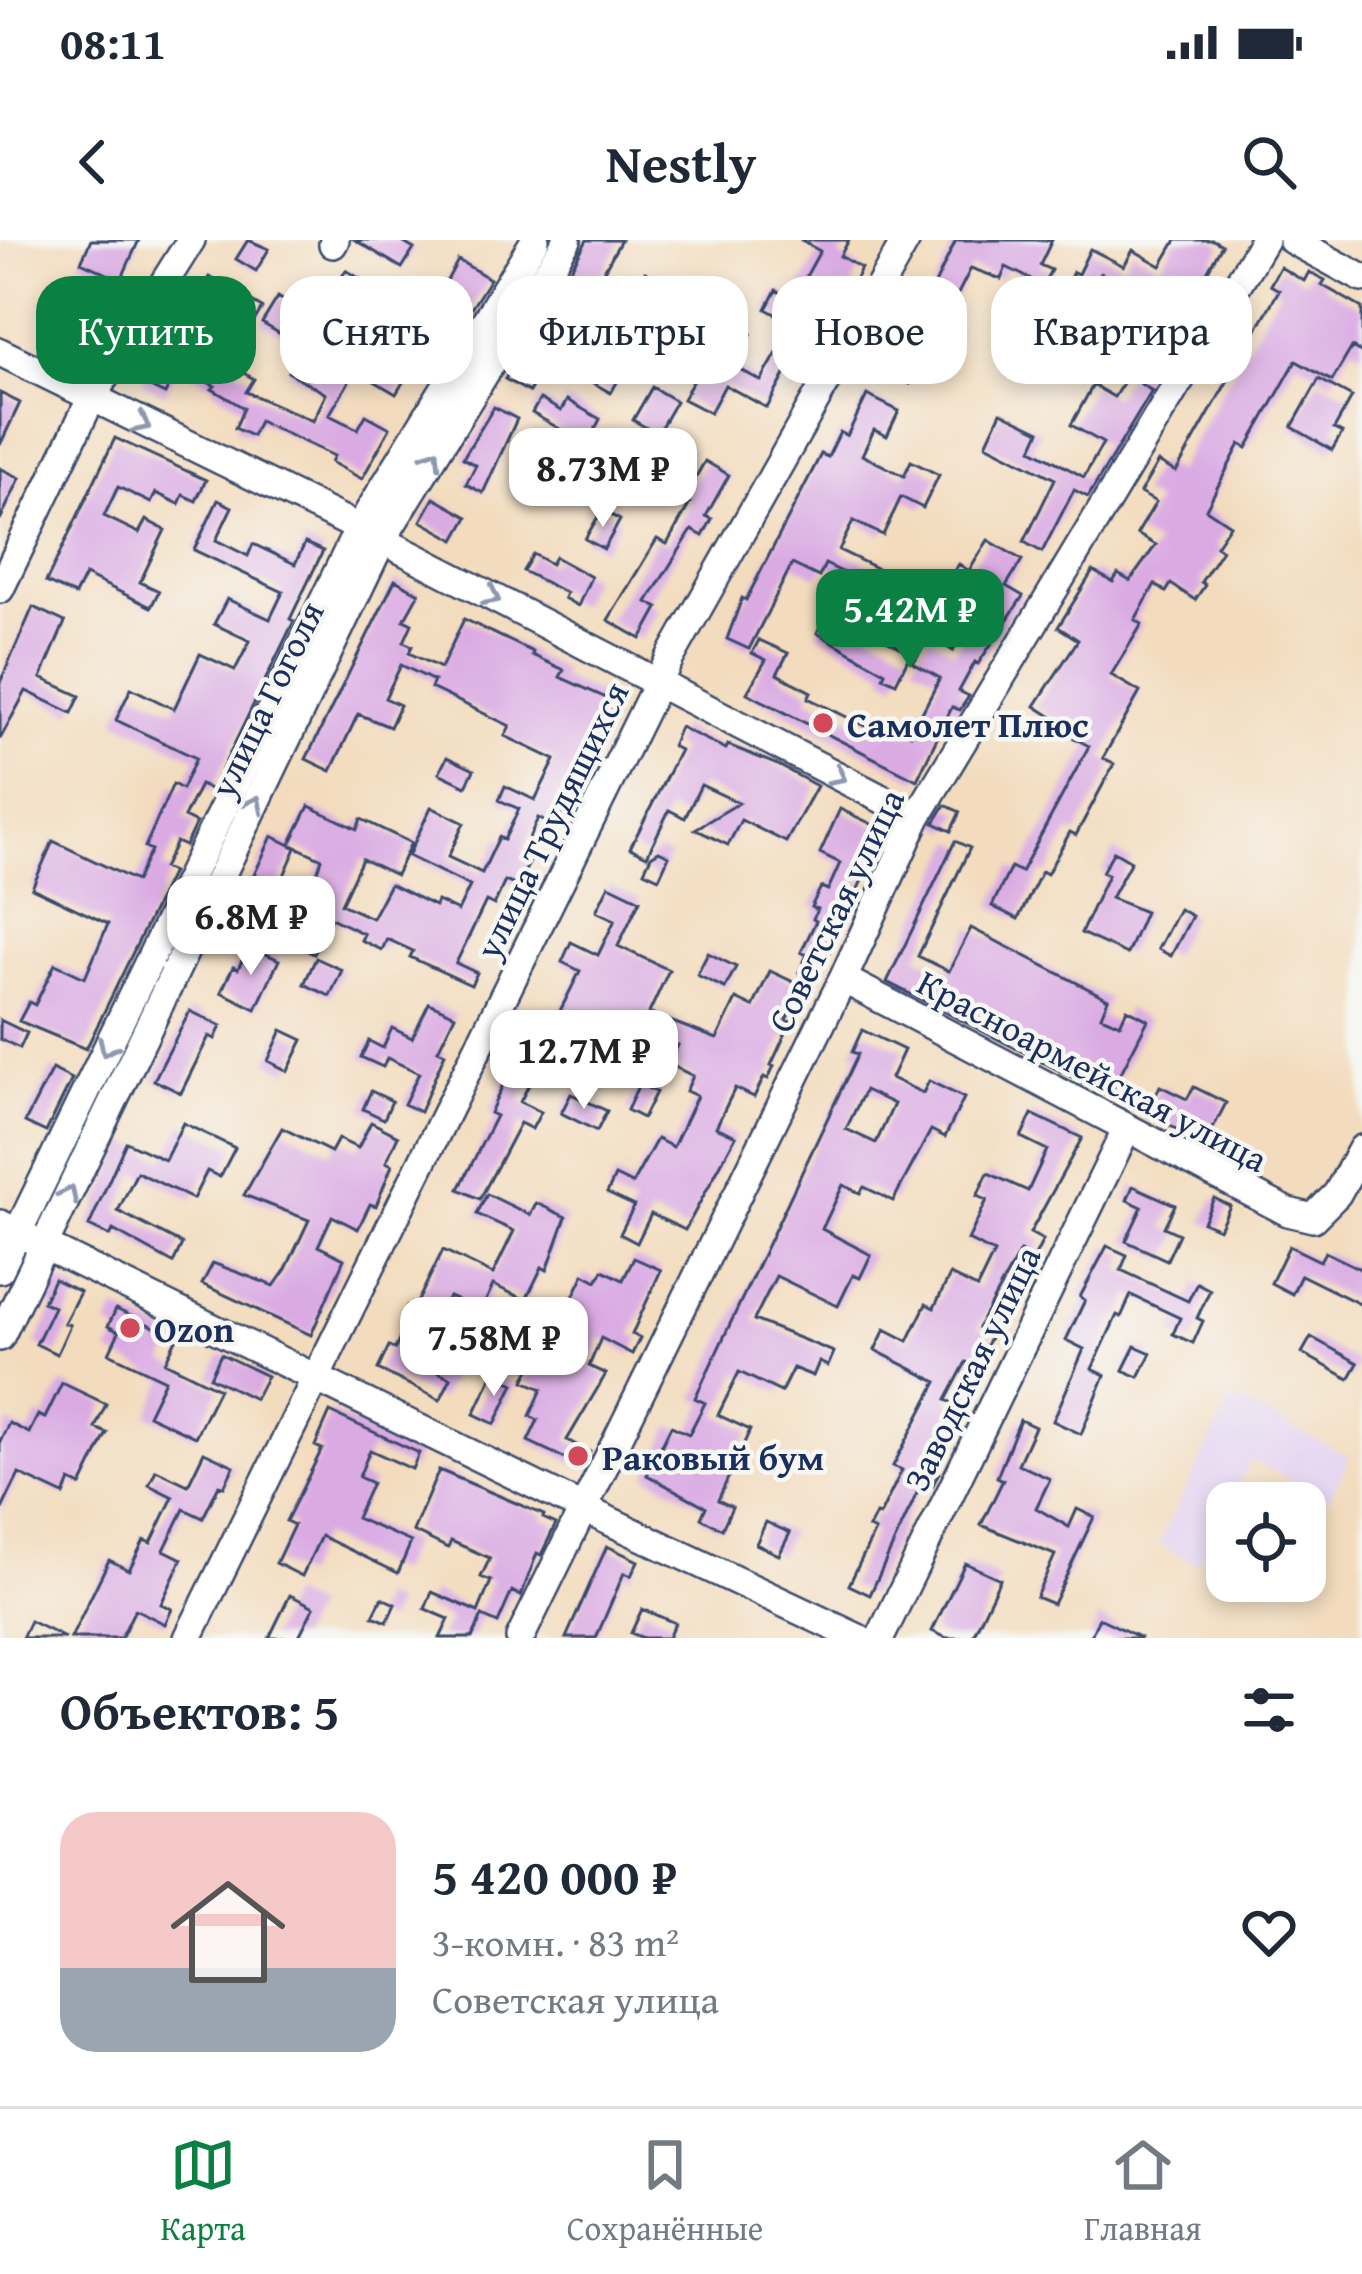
<!DOCTYPE html>
<html lang="ru">
<head>
<meta charset="utf-8">
<style>
	body { margin:0; font-family:"Gentium Book Plus",serif; background:#f2f2f3; color:#1f2937; height:100vh; display:flex; flex-direction:column; font-size:45px; white-space:nowrap }
	* { box-sizing:border-box; margin:0 }
	p { font-size:39px; color:#747a83 }
	.icon { flex:none; width:66px; height:66px; fill:none; stroke:currentColor; stroke-width:2; stroke-linecap:round; stroke-linejoin:round }
	.map { position:relative; height:1398px; overflow:hidden }
	.side { display:flex; flex-direction:column; background:#fff; flex:1 }
	.side>* { flex:none }
	.banner { position:absolute; left:36px; top:36px; width:1290px; height:108px; display:flex; gap:24px }
	.buttons { position:absolute; left:1206px; top:1242px; display:grid; gap:24px }
	.buttons a { display:grid; place-items:center; width:120px; height:120px; border-radius:24px; background:#fff; box-shadow:0 6px 18px #0003; font-size:60px }
	.price { position:absolute; translate:-50% -102px; padding:0 27px; border-radius:24px; background:#fff; color:#222; font-size:39px; line-height:78px; filter:drop-shadow(0 3px 6px #0008) }
	.price::after { content:''; position:absolute; left:50%; top:72px; width:36px; height:27px; margin-left:-18px; background:inherit; clip-path:polygon(0 0,100% 0,50% 100%) }
	.price.current { background:#0b8043; color:#fff }
	ul { padding:0; list-style:none }
	li { display:flex; align-items:center; gap:36px; height:300px; padding:0 60px }
	li+li { border-top:3px solid #e0e1e3 }
	li span { display:grid; place-items:center; flex:none; width:336px; height:240px; border-radius:36px; color:#555 }
	li>.icon { margin-inline-start:auto }
	span .icon { width:144px; height:144px; fill:#fffc; stroke-width:1 }
	li b { font-size:51px }
	h2 { display:flex; justify-content:space-between; align-items:center; height:144px; padding:0 60px; font-size:51px }
	.chip { padding:0 42px; border-radius:36px; background:#fff; box-shadow:0 6px 18px #0003; font-size:42px; line-height:108px }
	.chip.current { background:#0b8043; color:#fff }
	.status { display:flex; justify-content:space-between; align-items:center; height:84px; padding:0 60px; background:#fff; direction:ltr }
	.status svg { height:33px; fill:currentColor }
	header { display:flex; justify-content:space-between; align-items:center; height:156px; padding:0 60px; background:#fff; font-size:54px; font-weight:600 }
	.tabs { display:flex; justify-content:space-around; align-items:center; height:168px; border-top:3px solid #e0e1e3; background:#fff; font-size:33px; color:#747a83 }
	.tabs a { display:grid; justify-items:center; gap:6px }
	.tabs .current { color:#0b8043 }
	.map>svg:first-child { display:block }
</style>
</head>
<body>
<div class="status"><b>08:11</b><svg viewBox="0 0 49 12"><path d="M0 12V9h3v3zM5 12V6h3v6zM10 12V3h3v9zM15 12V0h3v12zM26 1h20v11H26zM47 4h2v5h-2z"/></svg></div>
<header><svg class="icon" aria-label="back" viewBox="0 0 24 24"><path d="M15 5l-7 7 7 7"/></svg>Nestly<svg class="icon" aria-label="search" viewBox="0 0 24 24"><circle cx="10" cy="10" r="6"/><path d="M15 15l6 6"/></svg></header>
<div class="map">
<svg width="1362" height="1398" viewBox="0 0 1362 1398">
	<rect width="100%" height="100%" fill="#f6f6f2"/>
	<filter id="ink" filterUnits="userSpaceOnUse"><feTurbulence type="fractalNoise" baseFrequency=".00833" numOctaves="2"/><feDisplacementMap in="SourceGraphic" scale="24" xChannelSelector="R" yChannelSelector="G"/><feConvolveMatrix kernelMatrix="1 2 1 2 8 2 1 2 1" color-interpolation-filters="sRGB"/></filter>
	<filter id="wash" filterUnits="userSpaceOnUse"><feTurbulence type="fractalNoise" baseFrequency=".004" numOctaves="4" result="noise"/><feDisplacementMap in="SourceGraphic" scale="48" xChannelSelector="R" yChannelSelector="G"/><feGaussianBlur stdDeviation="2.7" result="paint"/><feColorMatrix in="noise" values="0 0 0 0 0 0 0 0 0 0 0 0 0 0 0 0 0 1.4 0 .05"/><feComposite in="paint" operator="in"/></filter>
	<g filter="url(#wash)">
		<rect width="100%" height="100%" fill="#f3dcbd"/>
		<!-- built -->
		<path fill="#e4d3f2" d="M1232,1158l118,59 -21,42 -78,-39 -53,104 -40,-20z"/>
		<g id="blocks">
			<!-- building -->
			<path fill="#daabe3" fill-rule="evenodd" d="M91,0h48l-18,40 -40,-18z
				M248,0l21,9 -13,22 -20,-12z
				M355,0h44l15,9 -12,19z
				M587,0h34l-30,54 -26,-15z
				M800,0h49l-9,16 21,12 -17,34 -23,-13 -23,38 -32,-18 10,-19 17,10 27,-49z
				M956,0h96l-12,25 11,5 -8,15 -37,-18 -5,12 -30,-11 -37,73 -21,-11z
				M1176,0h37l9,5 -21,38 12,7 -16,27 -9,-5 -11,18 -37,-21 6,-10 -45,-26 -17,35 16,8 -15,32 -34,-16 19,-38 -6,-3 9,-19 5,2 12,-25 34,17 9,-16 28,16z
				M458,20l32,19 -63,99 -16,-9 -15,25 -40,-24 -27,45 29,14 8,-14 24,13 -28,51 -31,-17 3,-6 -75,-35 -7,15 -17,-8 9,-20 -32,-19 3,-3 -37,-18 -13,26 -23,-11 22,-45 5,2 40,-63 53,31 -9,15 -7,-4 -14,22 -22,-13 -16,26 31,14 3,-4 26,15 -8,13 67,29 13,-27 -38,-22 14,-23 30,17 15,-25 17,10 19,-33 33,20z
				M1280,27l24,14 5,-9 16,8 -3,5 40,23v45l-10,-6 -20,34 -36,-20 -49,87 -7,-4 -34,65 24,16 -14,21 6,4 -21,32 4,3 -10,15 -24,-16 -5,8 -11,-8 -20,36 7,4 -31,51 29,17 -37,66 11,6 -38,71 -6,-3 -23,42 -5,-3 -24,48 -26,-13 19,-39 10,5 68,-126 -15,-8 3,-5 -42,-27 43,-66 -20,-13 35,-56 20,11 5,-8 12,7 26,-36 -19,-11 19,-32 -16,-9 18,-31 18,10 103,-182 -9,-5z
				M346,30l42,26 -7,12 -43,-25z
				M645,32l15,8 -10,18 -15,-8z
				M78,56l31,15 -18,37 -24,-11 7,-14 -7,-3z
				M278,57l24,15 -15,26 -25,-15z
				M585,60l16,9 -10,19 24,13 14,-24 25,14 -21,37 -6,-4 -16,29 -34,-19 15,-28 -33,-18 -26,45 5,3 -9,16 -24,-13 46,-73 24,13z
				M719,76l32,18 -17,32 27,15 16,-28 15,9 -25,46 -42,-23 -15,28 -27,-14 24,-44 -7,-4z
				M1138,102l21,13 -18,29 11,7 -64,106 -14,-7 -32,62 -18,-10 31,-63 -69,-35 15,-32 39,19 -8,18 52,28 19,-34 -32,-18 22,-40 21,12 18,-28 -8,-4z
				M1073,110l16,7 -9,17 -16,-7z
				M893,115l25,12 -8,17 -25,-12z
				M1319,139l33,18 -18,32 8,4 -10,17 -40,-23z
				M652,147l24,14 -19,33 -24,-14z
				M0,153l20,10 -20,42z
				M867,155l32,16 -12,25 -13,-6 -12,25 42,21 7,-15 28,14 -16,33 -22,-11 -18,38 -30,-14 -14,29 41,20 -8,16 -47,-22 -6,13 -27,-13 -43,85 -22,-10 15,-41 4,2 75,-146 7,3 12,-25 7,4z
				M540,159l21,12 6,-11 33,19 -31,64 -29,-16 20,-38 -28,-16z
				M494,167l23,12 -34,74 -17,-9 10,-19 -13,-7z
				M115,198l91,42 -10,21 -13,-6 -4,9 -23,-11 -5,10 -33,-16 -14,29 35,17 7,-13 19,10 -25,52 19,9 -8,16 -66,-32 -10,20 -29,-13z
				M705,221l24,14 -23,41 6,3 -9,17 -11,-6 -45,72 11,6 -17,31 -33,-19 49,-81 10,5 23,-41 -7,-4z
				M0,228l20,10 -20,42z
				M434,258l34,19 -13,23 -34,-19z
				M218,260l14,7 -16,33 32,16 5,-12 42,20 10,-21 18,8 -33,68 4,2 -82,169 -12,-5 -16,32 12,6 -11,23 -9,-4 -13,26 9,4 -86,177 -67,-28 10,-19 6,3 20,-41 30,14 23,-54 -76,-36 21,-47 83,40 15,-31 -6,-3 28,-63 9,5 14,-31 -80,-38 15,-32 43,21 26,-55 35,16 15,-29 -36,-17 13,-25 43,20 13,-27 -89,-42z
				M602,270l18,10 -16,29 -19,-10z
				M988,300l34,20 -16,26 17,10 -45,68 -3,-2 -16,29 10,5 -9,14 -8,-3 -35,73 -170,-87 19,-33 -14,-7 7,-13 29,13 -11,21 34,18 -3,6 72,35 5,-11 26,12 29,-56 -27,-15 17,-27 23,15 30,-42 -38,-25 14,-20 10,7z
				M533,314l18,10 4,-7 36,20 -13,29 -14,-8 2,-5 -43,-22z
				M395,340l24,13 -15,27 8,4 -8,18 8,4 -3,7 32,15 23,-49 69,33 -1,3 32,15 -4,7 57,26 -61,124 -18,-9 -14,31 10,5 -17,32 -12,-5 -11,24 -8,-4 -30,62 21,10 -6,12 -61,-28 3,-6 -26,-12 -5,11 -21,-10 3,-6 -33,-16 -17,36 -14,-7 27,-56 -14,-6 9,-26 -32,-15 19,-38 48,23 4,-10 50,24 -15,32 -34,-16 -21,45 31,14 18,-34 45,22 2,-5 21,10 12,-25 -62,-30 23,-49 33,16 -16,34 34,16 17,-36 5,3 15,-31 -20,-9 6,-14 30,14 20,-40 -50,-24 5,-10 -79,-38 3,-7 -33,-16 -16,33 15,7 -10,22 -32,-13 -27,57 -25,-12z
				M831,363l19,9 -4,7 65,34 -15,30 -13,-6 2,-5 -68,-39z
				M33,367l32,15 -24,56 39,18 -8,17 -46,-22 -26,48v-56z
				M680,487l46,22 2,-4 50,20 39,21 -31,56 -45,-22 -13,25 -33,-16 44,-26 -38,-18 -16,33 -16,-8 -22,46 -17,-8 50,-98 -8,-4z
				M447,517l27,13 -8,16 -27,-13z
				M945,565l15,7 -9,19 -17,-8z
				M840,569l38,18 -18,37 8,3 -52,113 -17,-8 8,-17 -6,-3 15,-31 -3,-2 4,-10 -6,-2 10,-20 7,3 12,-27 -20,-10z
				M272,596l24,12 -38,87 -26,-12z
				M955,601l15,7 -52,108 31,15 22,-43 137,71 -7,17 19,8 7,-15 21,11 -39,76 -222,-114z
				M659,611l10,5 -10,22 -15,-7 7,-15z
				M1114,611l17,10 -20,37 34,14 -18,42 -46,-21 27,-58 -6,-3z
				M609,645l31,15 -22,46 51,24 -20,43 68,26 19,-40 17,8 17,-36 32,15 -16,34 5,2 -20,43 3,1 -6,13 -4,-2 -10,20 -19,-9 -19,39 20,9 -51,94 -34,-16 -14,29 -17,-9 14,-28 -27,-13 8,-17 17,8 25,-45 16,8 24,-51 -11,-5 7,-15 -24,-12 9,-19 -31,-14 -7,14 -16,-7 -3,5 -42,-20 -27,56 -16,-8 -16,31 21,10 -9,17 -12,-6 -40,76 -21,-10 37,-73 -6,-3 47,-103 19,9 24,-48 -18,-9 9,-20 27,13 17,-35 -19,-9z
				M1179,669l13,7 -21,40 -13,-7z
				M249,706l30,14 -23,49 -35,-17 12,-25 5,2z
				M708,713l28,14 -11,21 -28,-13z
				M316,718l26,12 -12,26 -26,-12z
				M429,763l26,12 -17,35 7,3 -25,59 -16,-8 15,-31 -32,-15 -4,9 -22,-10 8,-16 14,7 9,-20 20,10z
				M190,771l31,15 -6,13 -6,-3 -28,57 -27,-13z
				M0,780l27,13 -7,15 -20,-9z
				M282,790l21,10 -15,31 -20,-10z
				M862,790l42,20 -13,28 32,15 6,-12 35,17 -19,39 -14,-7 -38,71 -29,-14 -4,6 -17,-8 -21,44 49,26 -11,23 -7,-3 -15,31 -62,-30 -22,44 80,32 -6,14 -9,-4 -6,14 -20,-8 -12,24 -42,-20 -21,43 32,15 -32,70 14,7 -10,22 -21,-11 5,-11 -59,-32 24,-49 18,8 16,-31 -10,-5 163,-344 -6,-2zM865,850l29,14 -18,39 -30,-14z
				M52,829l20,10 -26,53 -21,-10z
				M639,844l17,8 -13,26 -16,-8z
				M1160,846l27,13 7,-12 32,16 -20,39 -60,-27z
				M371,851l21,10 -8,18 -21,-10z
				M571,854l36,17 -10,20 -36,-18z
				M1032,874l50,24 -52,95 13,7 -9,18 -14,-7 -42,77 13,7 -15,32 -10,-5 -20,38 9,4 -18,38 8,4 -11,23 5,3 -6,13 -10,-5 -53,115 -21,-10 26,-54 -6,-3 7,-14 4,1 22,-45 -9,-4 44,-84 -62,-32 10,-21 23,12 18,-37 8,4 16,-33 27,13 17,-35 -26,-13 19,-40 -10,-4 11,-23 40,18 19,-41 -26,-13z
				M371,882l27,14 -12,26 6,3 -16,41 -6,-2 -12,25 -26,-13 -14,30 26,13 -33,76 -109,-51 11,-21 61,23 12,-17 23,-49 -65,-25 38,-67 49,24 7,-13 20,9z
				M183,883l52,25 -15,29 -13,-6 -14,28 -56,-27 -19,39 64,33 -9,19 -60,-33 -3,6 -21,-10 37,-84 39,18z
				M1133,946l42,19 -11,22 15,7 -12,26 -41,-19 16,-34 -15,-7z
				M487,954l43,21 6,-12 30,14 -19,53 -5,-3 -16,33 -33,-15 -12,26 -32,-14 -32,65 34,16 -11,22 -62,-31 11,-23 6,3 12,-26 -6,-3 6,-14 7,3 29,-59 50,24 21,-43 -37,-17z
				M1214,958l16,8 -11,23 -16,-7z
				M1107,1006l20,9 -6,15 67,31 9,-18 13,7 -13,28 6,3 -10,22 -20,-9 7,-16 -49,-23 -10,22 -4,-2 -25,54 13,6 -24,59 -28,-13 31,-72 -18,-9 19,-40 -5,-3z
				M1289,1006l31,15 5,-9 37,18v35l-61,-30 -9,19 -21,-11z
				M634,1018l27,12 -29,64 8,4 -8,16 -31,-16 -12,28 17,8 -39,66 23,12 -7,15 -55,-26 10,-21 -8,-4 12,-27 -18,-8 12,-25 -29,-14 12,-25 36,17 29,-60 13,7 6,-11 20,10z
				M54,1039l26,13 -16,31 6,2 -13,29 -21,-10 18,-37 -11,-5z
				M116,1069l61,29 -12,24 54,27 -24,48 -47,-22 17,-35 -56,-27 10,-21 -11,-6z
				M1311,1097l47,26 -9,16 -47,-26z
				M1135,1106l16,7 -12,24 -16,-7z
				M221,1114l46,22 -12,23 -45,-22z
				M493,1134l21,10 -19,40 -21,-10z
				M62,1143l44,21 -11,24 12,5 -26,53 -11,-5 -6,14 -45,-21 -19,39v-72l9,-18 20,10 9,-18 7,3z
				M330,1172l89,41 -7,16 -42,-19 -11,27 13,6 -16,35 55,24 -13,31 -77,-37 -19,40 -26,-13 18,-38 -8,-4 36,-72 -7,-3z
				M1020,1180l15,7 -17,37 32,15 -14,29 33,19 8,-18 17,8 -41,87 -17,-7 19,-42 -74,-30 22,-45 -6,-3z
				M204,1212l30,14 -10,21 -5,-2 -16,33 -19,-9 -20,41 18,9 -21,45 11,5 -7,15 -30,-15 -14,29h-50l38,-78 20,10 15,-30 7,3 22,-46 -24,-12 7,-15 32,15z
				M439,1230l105,45 -1,3 13,6 -15,31 -4,-2 -16,43 -9,-5 -14,32 -16,-7 -10,22h-32l9,-19 -24,-10 7,-17 46,20 13,-31 -10,-4 9,-19 -39,-17 -3,7 -35,-17z
				M766,1282l24,11 -11,22 -23,-11z
				M607,1306l31,15 -7,15 -7,-3 -28,65h-30z
				M965,1323l35,16 -28,59h-25l-15,-7z
				M290,1355l24,12 -16,31h-29z
				M382,1358l13,6 -8,18 -14,-6z
				M642,1369l33,14 -7,15h-25l-12,-5z
				M1099,1378l42,20h-51z
				M30,1381l35,17h-43z"/>
		</g>
	</g>
	<g filter="url(#ink)">
		<use href="#blocks" fill-opacity="0" stroke="#3b496c" stroke-width="3"/>
		<g fill="none" stroke-linecap="round" stroke-linejoin="round">
			<!-- minor casing -->
			<g stroke="#3b496c" stroke-width="32">
				<path id="minor" d="M1292,0l70,38
					M333,4l2,-4
					M0,112l359,176 558,289
					M0,349l91,-190 100,-159
					M843,739l445,233 25,6 24,-24 25,-45
					M0,984l582,284 276,130
					M0,1029l359,-741 176,-288
					M0,1097l382,-797 185,-300
					M188,1398l482,-980 236,-418
					M520,1398l323,-659 74,-162 347,-577
					M880,1398l246,-508"/>
			</g>
			<!-- minor -->
			<use href="#minor" stroke="#fff" stroke-width="27"/>
		</g>
		<!-- one-way arrows -->
		<defs><path id="oneway-chevron" d="M-2-3.5L2.5 0L-2 3.5" fill="none" stroke-width="1.6" stroke-linecap="round" stroke-linejoin="round" transform="scale(3)"/></defs>
		<g stroke="#8d97ae">
			<use href="#oneway-chevron" transform="translate(142 184) rotate(26)"/>
			<use href="#oneway-chevron" transform="translate(433 217) rotate(-58)"/>
			<use href="#oneway-chevron" transform="translate(492 357) rotate(27)"/>
			<use href="#oneway-chevron" transform="translate(838 536) rotate(27)"/>
			<use href="#oneway-chevron" transform="translate(255 564) rotate(-64)"/>
			<use href="#oneway-chevron" transform="translate(107 808) rotate(116)"/>
			<use href="#oneway-chevron" transform="translate(69 954) rotate(-64)"/>
		</g>
	</g>
	<!-- markers -->
	<g fill="#d1495b" stroke="#f6f6f2" stroke-width="4.5">
		<circle cx="823" cy="483" r="12"/>
		<circle cx="130" cy="1088" r="12"/>
		<circle cx="578" cy="1216" r="12"/>
	</g>
	<g text-anchor="middle" dominant-baseline="central" stroke-width="9" stroke-linejoin="round" paint-order="stroke">
		<!-- street labels -->
		<g font-size="36" fill="#1b2f5e" stroke="#f6f6f2">
			<text transform="translate(266 459) rotate(-64)">улица Гоголя</text>
			<text transform="translate(551 580) rotate(-64)">улица Трудящихся</text>
			<text transform="translate(835 670) rotate(-64)">Советская улица</text>
			<text transform="translate(1093 830) rotate(28)">Красноармейская улица</text>
			<text transform="translate(971 1128) rotate(-64)">Заводская улица</text>
		</g>
		<!-- poi labels -->
		<g font-size="36" font-weight="bold" fill="#1b2f5e" stroke="#f6f6f2" text-anchor="start">
			<text x="847" y="483">Самолет Плюс</text>
			<text x="154" y="1088">Ozon</text>
			<text x="602" y="1216">Раковый бум</text>
		</g>
	</g>
</svg>
<div class="buttons">
<a><svg class="icon" aria-label="locate" viewBox="0 0 24 24"><circle cx="12" cy="12" r="6"/><path d="M12 2v4M12 18v4M2 12h4M18 12h4"/></svg></a>
</div>
<b class="price" style="left:603px;top:290px">8.73M ₽</b>
<b class="price current" style="left:910px;top:431px">5.42M ₽</b>
<b class="price" style="left:251px;top:738px">6.8M ₽</b>
<b class="price" style="left:584px;top:872px">12.7M ₽</b>
<b class="price" style="left:494px;top:1159px">7.58M ₽</b>
<div class="banner">
<a class="chip current">Купить</a>
<a class="chip">Снять</a>
<a class="chip">Фильтры</a>
<a class="chip">Новое</a>
<a class="chip">Квартира</a>
</div>
</div>
<section class="side">
<h2>Объектов: 5<svg class="icon" aria-label="filters" viewBox="0 0 24 24"><path d="M4 7h16M4 17h16"/><circle cx="9" cy="7" r="2"/><circle cx="15" cy="17" r="2"/></svg></h2>
<ul>
<li><span style="background:linear-gradient(#f6c9c9 65%,#9aa5b1 0)"><svg class="icon" aria-label="home" viewBox="0 0 24 24"><path d="M3 11l9-7 9 7M6 9v11h12V9"/></svg></span><div><b>5 420 000 ₽</b><p>3-комн. · 83 m²</p><p>Советская улица</p></div><svg class="icon" aria-label="heart" viewBox="0 0 24 24"><path d="M12 20l-8-8c-3-5 5-10 8-4 3-6 11-1 8 4z"/></svg></li>
</ul>
</section>
<nav class="tabs">
<a class="current"><svg class="icon" aria-label="map" viewBox="0 0 24 24"><path d="M3 6l6-2 6 2 6-2v14l-6 2-6-2-6 2zM9 4v14M15 6v14"/></svg>Карта</a>
<a><svg class="icon" aria-label="saved" viewBox="0 0 24 24"><path d="M7 4h10v16l-5-4-5 4z"/></svg>Сохранённые</a>
<a><svg class="icon" aria-label="home" viewBox="0 0 24 24"><path d="M3 11l9-7 9 7M6 9v11h12V9"/></svg>Главная</a>
</nav>
</body>
</html>
